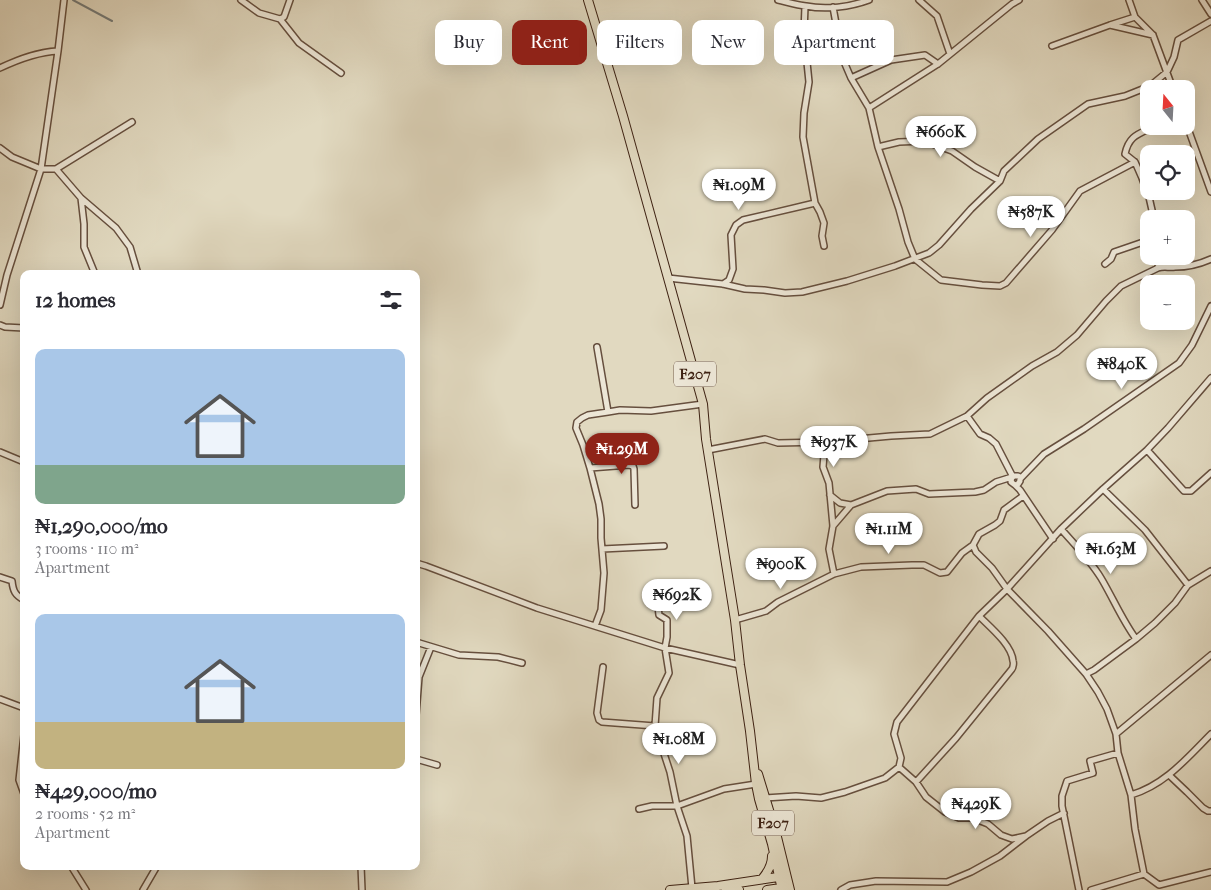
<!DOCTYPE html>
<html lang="en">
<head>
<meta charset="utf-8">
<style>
	body { margin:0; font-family:"IM FELL French Canon",serif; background:#f7f7f7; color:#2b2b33; height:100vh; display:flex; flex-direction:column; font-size:19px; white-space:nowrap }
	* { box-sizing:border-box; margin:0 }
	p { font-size:16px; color:#7c7c81 }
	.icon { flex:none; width:28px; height:28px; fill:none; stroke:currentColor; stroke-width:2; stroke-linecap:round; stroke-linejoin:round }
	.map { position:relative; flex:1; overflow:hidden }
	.side { position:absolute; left:20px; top:270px; width:400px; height:600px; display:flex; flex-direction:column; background:#fff; border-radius:10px; box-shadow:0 5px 20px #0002 }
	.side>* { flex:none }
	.hud { position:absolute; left:435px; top:20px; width:475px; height:45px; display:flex; gap:10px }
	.needle { width:32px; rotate:342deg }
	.buttons { position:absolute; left:1140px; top:80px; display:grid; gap:10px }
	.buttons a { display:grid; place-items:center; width:55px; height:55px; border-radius:10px; background:#fff; box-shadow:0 5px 20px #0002; font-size:25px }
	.price { position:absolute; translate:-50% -42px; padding:0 11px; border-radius:18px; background:#fff; color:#222; font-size:16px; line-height:32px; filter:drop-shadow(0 1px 2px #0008) }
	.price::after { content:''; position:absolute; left:50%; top:30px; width:15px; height:11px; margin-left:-8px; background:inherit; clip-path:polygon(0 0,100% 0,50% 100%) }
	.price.selected { background:#8f2418; color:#fff }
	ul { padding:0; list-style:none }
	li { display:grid; align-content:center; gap:10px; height:265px; padding:0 15px }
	li span { display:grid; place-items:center; height:155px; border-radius:10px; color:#555 }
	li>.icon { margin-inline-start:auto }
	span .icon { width:90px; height:90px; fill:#fffc; stroke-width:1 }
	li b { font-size:21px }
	h2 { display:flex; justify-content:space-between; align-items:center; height:60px; padding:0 15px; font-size:21px }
	.chip { padding:0 18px; border-radius:10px; background:#fff; box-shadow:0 5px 20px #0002; font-size:18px; line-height:45px }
	.chip.selected { background:#8f2418; color:#fff }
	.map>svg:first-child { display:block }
</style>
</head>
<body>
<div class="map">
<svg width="1211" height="890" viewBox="0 0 1211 890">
	<rect width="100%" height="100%" fill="#e1d9c0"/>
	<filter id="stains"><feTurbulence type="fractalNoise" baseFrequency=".004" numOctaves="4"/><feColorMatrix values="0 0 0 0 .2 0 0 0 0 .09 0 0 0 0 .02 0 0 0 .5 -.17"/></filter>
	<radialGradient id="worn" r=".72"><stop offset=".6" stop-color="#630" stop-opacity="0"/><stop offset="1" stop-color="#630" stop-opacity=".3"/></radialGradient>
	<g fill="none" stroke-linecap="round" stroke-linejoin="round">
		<!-- stream -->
		<path stroke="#747b79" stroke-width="2" d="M73,0l39,21"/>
		<!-- minor casing -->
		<g stroke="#664f3e" stroke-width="8">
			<path id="minor" d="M241,0l18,13 21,6 19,24 42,30
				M778,0c9,2 18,5 28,6 20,4 44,1 63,-6
				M919,0l18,16 13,38
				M1129,0l6,17 18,18 20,54
				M1202,0l9,14
				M805,6l-1,27 5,49 -5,31 -1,24 12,66 5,9 4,11 -2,13 2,10
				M833,7l9,50 9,21 18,30 9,39 21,62 9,33 7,17 26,21 41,5 18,1 6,-3 46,-53 28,-39 55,-29
				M280,19l4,-2 6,-17
				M1110,25l43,10
				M1052,46l58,-21 25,-8
				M0,68c19,-9 37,-16 58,-17
				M851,78l40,-18 34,-5 13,9
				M869,108l69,-44 74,-60 7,-4
				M1186,123l25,69
				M878,147l21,-5 25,-1 28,10 23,16 25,14
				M0,148l12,9 29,12h15l76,-47
				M56,169l25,29 35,30 14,19 8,27
				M81,198l3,26v23l11,27
				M1154,219l-5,-22 -7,-19 -7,-16 -10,-8c4,-19 14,-20 30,-28
				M1105,264l6,-5 3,-7 35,-12
				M1158,267l5,-3 1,-6
				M668,278l55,6 22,5 19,1 21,3 17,-1 45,-11 48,-15 34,-13 10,-8 32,-36 29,-28 4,-10 34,-32 50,-35 37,-8 25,-10 17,-14 7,-15 4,-17 33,-19
				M723,284l6,-4 4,-11 -2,-34 5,-10 7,-5 72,-17
				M0,305l7,-30 34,-106 17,-118 6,-51
				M0,325l5,2 19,1
				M597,347l11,65
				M967,416l13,18 9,4 7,6 17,33
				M825,442l-2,25 6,16 4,43 -4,23 5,25
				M708,450l57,-11 13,4 47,-1 66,-6 39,-2 37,-18 20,-18 45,-32 25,-14 20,-17 29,-34 15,-15 37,-18c6,-2 11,0 17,-1 11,0 25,-3 36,-8
				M1147,450l37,41h7l20,-18
				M0,452l24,10
				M590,468l39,-3 4,1 1,3 1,36
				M1020,479l24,-25 40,-25 95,-66 13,-18 19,-39
				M1015,485l5,5 33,49
				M1103,489l42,41 43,55
				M830,495l10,8 11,2
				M833,526l18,-21 36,-14 29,-2 13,5 46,-2 9,-2 12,-8 16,-5 2,-1h4l2,1v4l-2,3 -3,1 -4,-3 1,-5
				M1061,529c14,16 29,31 40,49 12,20 21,42 35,61
				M973,545l3,7 16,16 15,21 41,42 38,43 12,18 9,17 9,25 2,19 13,42 4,34 9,45 15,11 52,-13
				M602,549l62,-3
				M416,563l10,3 111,42 128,40 75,17
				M0,577l12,4c1,10 3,14 12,19
				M657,598l2,17 8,5v17l-2,11 4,25 -12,25 -2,28 15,46 7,34 10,30 5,52
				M735,620l31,-9 12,-9 56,-28 27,-7 51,-2h12l16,8 7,-1 15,-19 11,-8 6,-11 16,-9 5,-4 4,-11 19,-14
				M595,626l6,-16 3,-37 -3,-35v-19l-2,-15 -9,-36 -7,-23 -7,-17 1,-6 5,-4 6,-3 20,-3 12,-2 31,1 52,-7
				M416,642l43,13 39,2 24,6
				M603,667l-6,46 2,7 3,2 53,4
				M1086,674l8,-4 42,-31 19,-16 20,-20 13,-18 23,-14
				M0,699l24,9
				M416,715l3,-38 12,-30
				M1116,734l95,-79
				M24,735l-5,45 5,14
				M416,759l21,6
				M899,767l17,15 10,15 19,15 14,6h14l15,6 13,11 11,4 14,-3 22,-15 16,-8
				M1169,775l18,17 16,16 5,3h3
				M916,782l40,-44 56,-69c1,-1 2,-7 1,-8 -1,-16 -23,-34 -34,-45
				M1131,795c34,-10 56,-37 80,-61
				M765,798l31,-2 25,2 24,-6 40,-14 14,-11 2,-9 -7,-24 3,-12 82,-106 28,-27 54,-60 42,-40 44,-39 21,-22 43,-50
				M639,809l13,-3h25l47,-17 32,-5
				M71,866l15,24
				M361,866l1,24
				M143,890l14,-24
				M841,890l9,-5 26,-4 71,1 24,-10 29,-16 26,-20
				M1079,890l-17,-84v-10l5,-15 26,-8 -3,-12 28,-8
				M1091,890l53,-16"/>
		</g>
		<!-- primary casing -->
		<g stroke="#3d2112" stroke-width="10">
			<path id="primary" d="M588,0l35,116 80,288 3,35 29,181 5,45 10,66 6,53 3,15 13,45 10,46
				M758,774l18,59 14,57
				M762,879c6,-7 10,-14 10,-23
				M725,887l14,3
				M670,890l48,-4 60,-9 4,3
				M767,890l14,-2 2,-3"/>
		</g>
		<!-- minor -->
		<use href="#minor" stroke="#ece6d6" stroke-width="5"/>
		<!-- primary -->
		<use href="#primary" stroke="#e1d9c0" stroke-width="8"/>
	</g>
	<g text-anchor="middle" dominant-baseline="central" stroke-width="4" stroke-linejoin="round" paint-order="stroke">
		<!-- shield labels -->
		<g fill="#ece6d6" stroke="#725c4d" stroke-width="1">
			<rect x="674" y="361.5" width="42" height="25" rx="4"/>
			<rect x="752" y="810.5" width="42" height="25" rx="4"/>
		</g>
		<g font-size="15" font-weight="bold" fill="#3d2112">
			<text x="695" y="374">F207</text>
			<text x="773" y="823">F207</text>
		</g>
	</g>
	<rect width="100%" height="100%" filter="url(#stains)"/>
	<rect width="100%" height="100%" fill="url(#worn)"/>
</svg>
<div class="buttons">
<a><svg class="needle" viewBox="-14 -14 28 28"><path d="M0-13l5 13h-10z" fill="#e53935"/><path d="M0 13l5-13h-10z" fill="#7c7c81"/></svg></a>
<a><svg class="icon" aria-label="locate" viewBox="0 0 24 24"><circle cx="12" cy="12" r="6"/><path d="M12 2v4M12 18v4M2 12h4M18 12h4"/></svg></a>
<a>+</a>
<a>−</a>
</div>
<b class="price" style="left:941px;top:158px">₦660K</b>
<b class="price" style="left:739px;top:211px">₦1.09M</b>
<b class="price" style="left:1031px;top:238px">₦587K</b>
<b class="price" style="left:1122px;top:390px">₦840K</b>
<b class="price" style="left:834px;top:468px">₦937K</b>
<b class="price selected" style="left:622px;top:475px">₦1.29M</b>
<b class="price" style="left:889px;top:555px">₦1.11M</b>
<b class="price" style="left:1111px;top:575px">₦1.63M</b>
<b class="price" style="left:781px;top:590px">₦900K</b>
<b class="price" style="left:677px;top:621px">₦692K</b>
<b class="price" style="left:679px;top:765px">₦1.08M</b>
<b class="price" style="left:976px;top:830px">₦429K</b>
<div class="hud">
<a class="chip">Buy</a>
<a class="chip selected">Rent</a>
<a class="chip">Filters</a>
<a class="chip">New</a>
<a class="chip">Apartment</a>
</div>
<section class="side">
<h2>12 homes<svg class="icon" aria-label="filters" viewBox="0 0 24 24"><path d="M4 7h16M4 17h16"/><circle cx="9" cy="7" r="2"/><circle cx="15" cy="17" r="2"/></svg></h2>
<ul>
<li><span style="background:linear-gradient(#a9c7e8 75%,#7fa58c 0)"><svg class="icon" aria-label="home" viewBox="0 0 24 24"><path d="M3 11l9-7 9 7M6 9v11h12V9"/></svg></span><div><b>₦1,290,000/mo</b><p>3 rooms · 110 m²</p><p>Apartment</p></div></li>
<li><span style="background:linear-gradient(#a9c7e8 70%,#c2b280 0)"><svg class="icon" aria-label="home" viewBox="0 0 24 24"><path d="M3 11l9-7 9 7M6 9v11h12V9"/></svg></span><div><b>₦429,000/mo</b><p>2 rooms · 52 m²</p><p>Apartment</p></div></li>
</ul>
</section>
</div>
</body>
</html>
